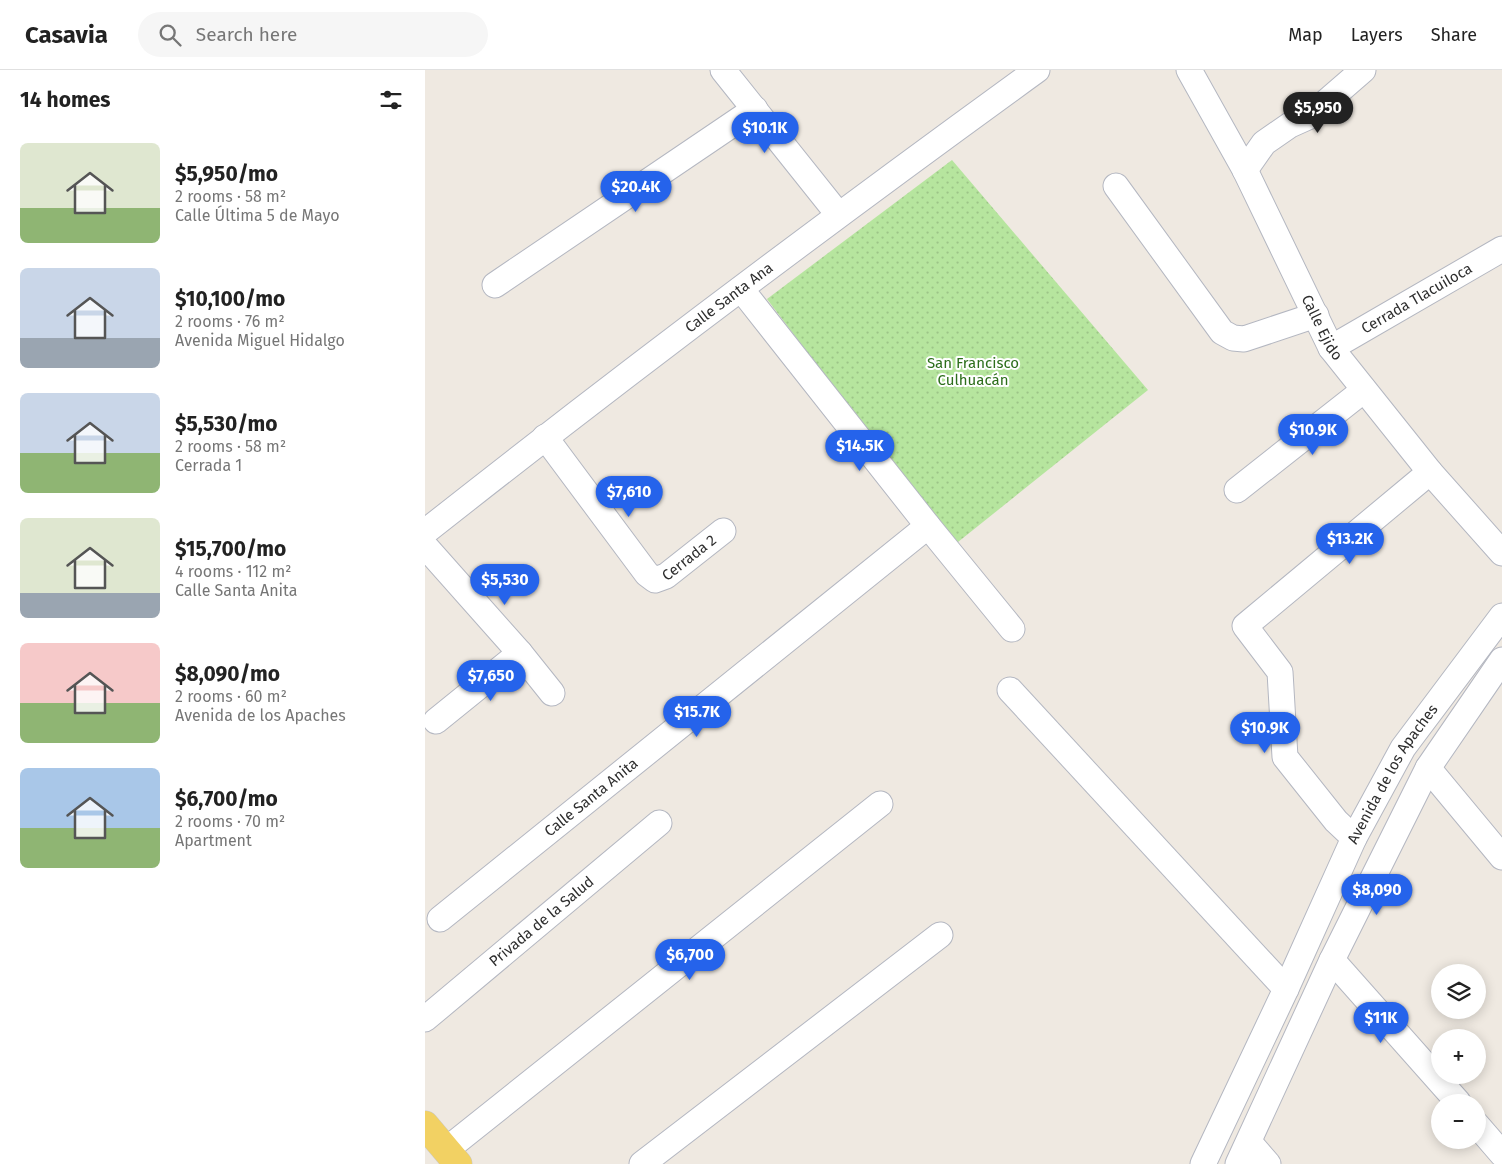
<!DOCTYPE html>
<html lang="en">
<head>
<meta charset="utf-8">
<style>
	body { margin:0; font-family:"Fira Sans",sans-serif; background:#f6f6f6; color:#222; height:100vh; display:flex; flex-direction:column; font-size:19px; white-space:nowrap }
	* { box-sizing:border-box; margin:0 }
	p { font-size:16px; color:#767676 }
	.icon { flex:none; width:28px; height:28px; fill:none; stroke:currentColor; stroke-width:2; stroke-linecap:round; stroke-linejoin:round }
	.map { position:relative; flex:1; overflow:hidden }
	.drawer { display:flex; flex-direction:column; background:#fff; width:425px }
	.drawer>* { flex:none }
	.buttons { position:absolute; left:1006px; top:894px; display:grid; gap:10px }
	.buttons a { display:grid; place-items:center; width:55px; height:55px; border-radius:50%; background:#fff; box-shadow:0 2px 12px #0003; font-size:25px }
	.price { position:absolute; translate:-50% -42px; padding:0 11px; border-radius:18px; background:#2563eb; color:#fff; font-size:16px; line-height:32px; filter:drop-shadow(0 1px 2px #0008) }
	.price::after { content:''; position:absolute; left:50%; top:30px; width:15px; height:11px; margin-left:-8px; background:inherit; clip-path:polygon(0 0,100% 0,50% 100%) }
	.price.current { background:#222; color:#fff }
	ul { padding:0; list-style:none }
	li { display:flex; align-items:center; gap:15px; height:125px; padding:0 20px }
	li span { display:grid; place-items:center; flex:none; width:140px; height:100px; border-radius:8px; color:#555 }
	li>.icon { margin-inline-start:auto }
	span .icon { width:60px; height:60px; fill:#fffc; stroke-width:1 }
	li b { font-size:21px }
	h2 { display:flex; justify-content:space-between; align-items:center; height:60px; padding:0 20px; font-size:21px }
	header { display:flex; align-items:center; gap:30px; box-sizing:border-box; height:70px; padding:0 25px; background:#fff; border-bottom:1px solid #e0e0e0 }
	header strong { font-size:24px }
	nav { display:flex; gap:28px; margin-inline-start:auto; font-size:18px }
	.search { width:350px; height:45px; background:#f6f6f6; display:flex; align-items:center; gap:12px; box-sizing:border-box; padding:0 18px; border-radius:28px; color:#767676; font-size:19px }
	main { display:flex; flex:1; min-height:0 }
	.map>svg:first-child { display:block }
</style>
</head>
<body>
<header>
<strong>Casavia</strong>
<div class="search"><svg class="icon" aria-label="search" viewBox="0 0 24 24"><circle cx="10" cy="10" r="6"/><path d="M15 15l6 6"/></svg>Search here</div>
<nav><a>Map</a><a>Layers</a><a>Share</a></nav>
</header>
<main>
<section class="drawer">
<h2>14 homes<svg class="icon" aria-label="filters" viewBox="0 0 24 24"><path d="M4 7h16M4 17h16"/><circle cx="9" cy="7" r="2"/><circle cx="15" cy="17" r="2"/></svg></h2>
<ul>
<li><span style="background:linear-gradient(#dfe7d0 65%,#8fb573 0)"><svg class="icon" aria-label="home" viewBox="0 0 24 24"><path d="M3 11l9-7 9 7M6 9v11h12V9"/></svg></span><div><b>$5,950/mo</b><p>2 rooms · 58 m²</p><p>Calle Última 5 de Mayo</p></div></li>
<li><span style="background:linear-gradient(#c9d6e8 70%,#9aa5b1 0)"><svg class="icon" aria-label="home" viewBox="0 0 24 24"><path d="M3 11l9-7 9 7M6 9v11h12V9"/></svg></span><div><b>$10,100/mo</b><p>2 rooms · 76 m²</p><p>Avenida Miguel Hidalgo</p></div></li>
<li><span style="background:linear-gradient(#c9d6e8 60%,#8fb573 0)"><svg class="icon" aria-label="home" viewBox="0 0 24 24"><path d="M3 11l9-7 9 7M6 9v11h12V9"/></svg></span><div><b>$5,530/mo</b><p>2 rooms · 58 m²</p><p>Cerrada 1</p></div></li>
<li><span style="background:linear-gradient(#dfe7d0 75%,#9aa5b1 0)"><svg class="icon" aria-label="home" viewBox="0 0 24 24"><path d="M3 11l9-7 9 7M6 9v11h12V9"/></svg></span><div><b>$15,700/mo</b><p>4 rooms · 112 m²</p><p>Calle Santa Anita</p></div></li>
<li><span style="background:linear-gradient(#f6c9c9 60%,#8fb573 0)"><svg class="icon" aria-label="home" viewBox="0 0 24 24"><path d="M3 11l9-7 9 7M6 9v11h12V9"/></svg></span><div><b>$8,090/mo</b><p>2 rooms · 60 m²</p><p>Avenida de los Apaches</p></div></li>
<li><span style="background:linear-gradient(#a9c7e8 60%,#8fb573 0)"><svg class="icon" aria-label="home" viewBox="0 0 24 24"><path d="M3 11l9-7 9 7M6 9v11h12V9"/></svg></span><div><b>$6,700/mo</b><p>2 rooms · 70 m²</p><p>Apartment</p></div></li>
</ul>
</section>
<div class="map">
<svg width="1077" height="1094" viewBox="0 0 1077 1094">
	<defs>
		<pattern id="park-dots" width="8" height="8" patternUnits="userSpaceOnUse" patternTransform="scale(1.25)"><rect width="8" height="8" fill="#b6e59e"/><path d="M2 2h.1M6 6h.1" fill="none" stroke="#9dc588" stroke-width="1.8" stroke-linecap="round"/></pattern>
	</defs>
	<rect width="100%" height="100%" fill="#efe9e1"/>
	<!-- park -->
	<path fill="url(#park-dots)" d="M527,90l196,230 -195,156 -186,-247z"/>
	<g fill="none" stroke-linecap="round" stroke-linejoin="round">
		<!-- minor casing -->
		<g stroke="#b4b7c1" stroke-width="27">
			<g id="minor">
				<path d="M298,0l115,144"/>
				<path id="s1" d="M764,0l56,100 86,178 99,124 72,81"/>
				<path d="M820,100l19,-27 26,-18 20,-9 53,-46"/>
				<path d="M691,116l106,146 11,6 11,1 72,-24"/>
				<path d="M70,215l260,-176"/>
				<path d="M316,219l187,237 84,103"/>
				<path id="s2" d="M906,278l171,-99"/>
				<path id="s3" d="M120,367l102,137 8,6 11,-4 57,-45"/>
				<path d="M812,420l127,-100"/>
				<path id="s4" d="M0,462c201,-159 405,-312 612,-462"/>
				<path d="M0,476l95,107 32,40"/>
				<path d="M585,620l276,299"/>
				<path d="M11,651l84,-68"/>
				<path d="M1003,698l74,89"/>
				<path d="M929,768l-18,-17 -51,-64 -5,-85 -35,-46 185,-154"/>
				<path id="s5" d="M15,849l488,-393"/>
				<path d="M907,890l126,142"/>
				<path id="s6" d="M0,949l234,-196"/>
				<path d="M1052,1055l25,29"/>
				<path d="M824,1072l19,22"/>
				<path d="M21,1080l434,-346"/>
				<path d="M217,1094l298,-229"/>
				<path id="s7" d="M778,1094l83,-175 68,-151 49,-90 99,-132"/>
				<path d="M813,1094l94,-204 96,-192 74,-108"/>
			</g>
		</g>
		<!-- major casing -->
		<g stroke="#c9c9c9" stroke-width="29">
			<path id="major" d="M0,1055l33,39"/>
		</g>
		<!-- minor -->
		<use href="#minor" stroke="#fff" stroke-width="25"/>
		<!-- major -->
		<use href="#major" stroke="#f2d163" stroke-width="28"/>
	</g>
	<g text-anchor="middle" dominant-baseline="central" stroke-width="4" stroke-linejoin="round" paint-order="stroke">
		<!-- street labels -->
		<g font-size="15" fill="#2e2e2e" stroke="#fff">
			<text stroke="none"><textPath href="#s4" startOffset="384">Calle Santa Ana</textPath></text>
			<text stroke="none"><textPath href="#s2" startOffset="99">Cerrada Tlacuiloca</textPath></text>
			<text stroke="none"><textPath href="#s1" startOffset="290">Calle Ejido</textPath></text>
			<text stroke="none"><textPath href="#s3" startOffset="222">Cerrada 2</textPath></text>
			<text stroke="none"><textPath href="#s7" startOffset="434">Avenida de los Apaches</textPath></text>
			<text stroke="none"><textPath href="#s5" startOffset="194">Calle Santa Anita</textPath></text>
			<text stroke="none"><textPath href="#s6" startOffset="152">Privada de la Salud</textPath></text>
		</g>
		<!-- park labels -->
		<g font-size="15" fill="#2c6e1b" stroke="#fff">
			<text x="548" y="293">San Francisco<tspan x="548" dy="17">Culhuacán</tspan></text>
		</g>
	</g>
</svg>
<div class="buttons">
<a><svg class="icon" aria-label="layers" viewBox="0 0 24 24"><path d="M12 4l9 5-9 5-9-5zM3 14l9 5 9-5"/></svg></a>
<a>+</a>
<a>−</a>
</div>
<b class="price current" style="left:893px;top:64px">$5,950</b>
<b class="price" style="left:340px;top:84px">$10.1K</b>
<b class="price" style="left:211px;top:143px">$20.4K</b>
<b class="price" style="left:888px;top:386px">$10.9K</b>
<b class="price" style="left:435px;top:402px">$14.5K</b>
<b class="price" style="left:204px;top:448px">$7,610</b>
<b class="price" style="left:925px;top:495px">$13.2K</b>
<b class="price" style="left:80px;top:536px">$5,530</b>
<b class="price" style="left:66px;top:632px">$7,650</b>
<b class="price" style="left:272px;top:668px">$15.7K</b>
<b class="price" style="left:840px;top:684px">$10.9K</b>
<b class="price" style="left:952px;top:846px">$8,090</b>
<b class="price" style="left:265px;top:911px">$6,700</b>
<b class="price" style="left:956px;top:974px">$11K</b>
</div>
</main>
</body>
</html>
